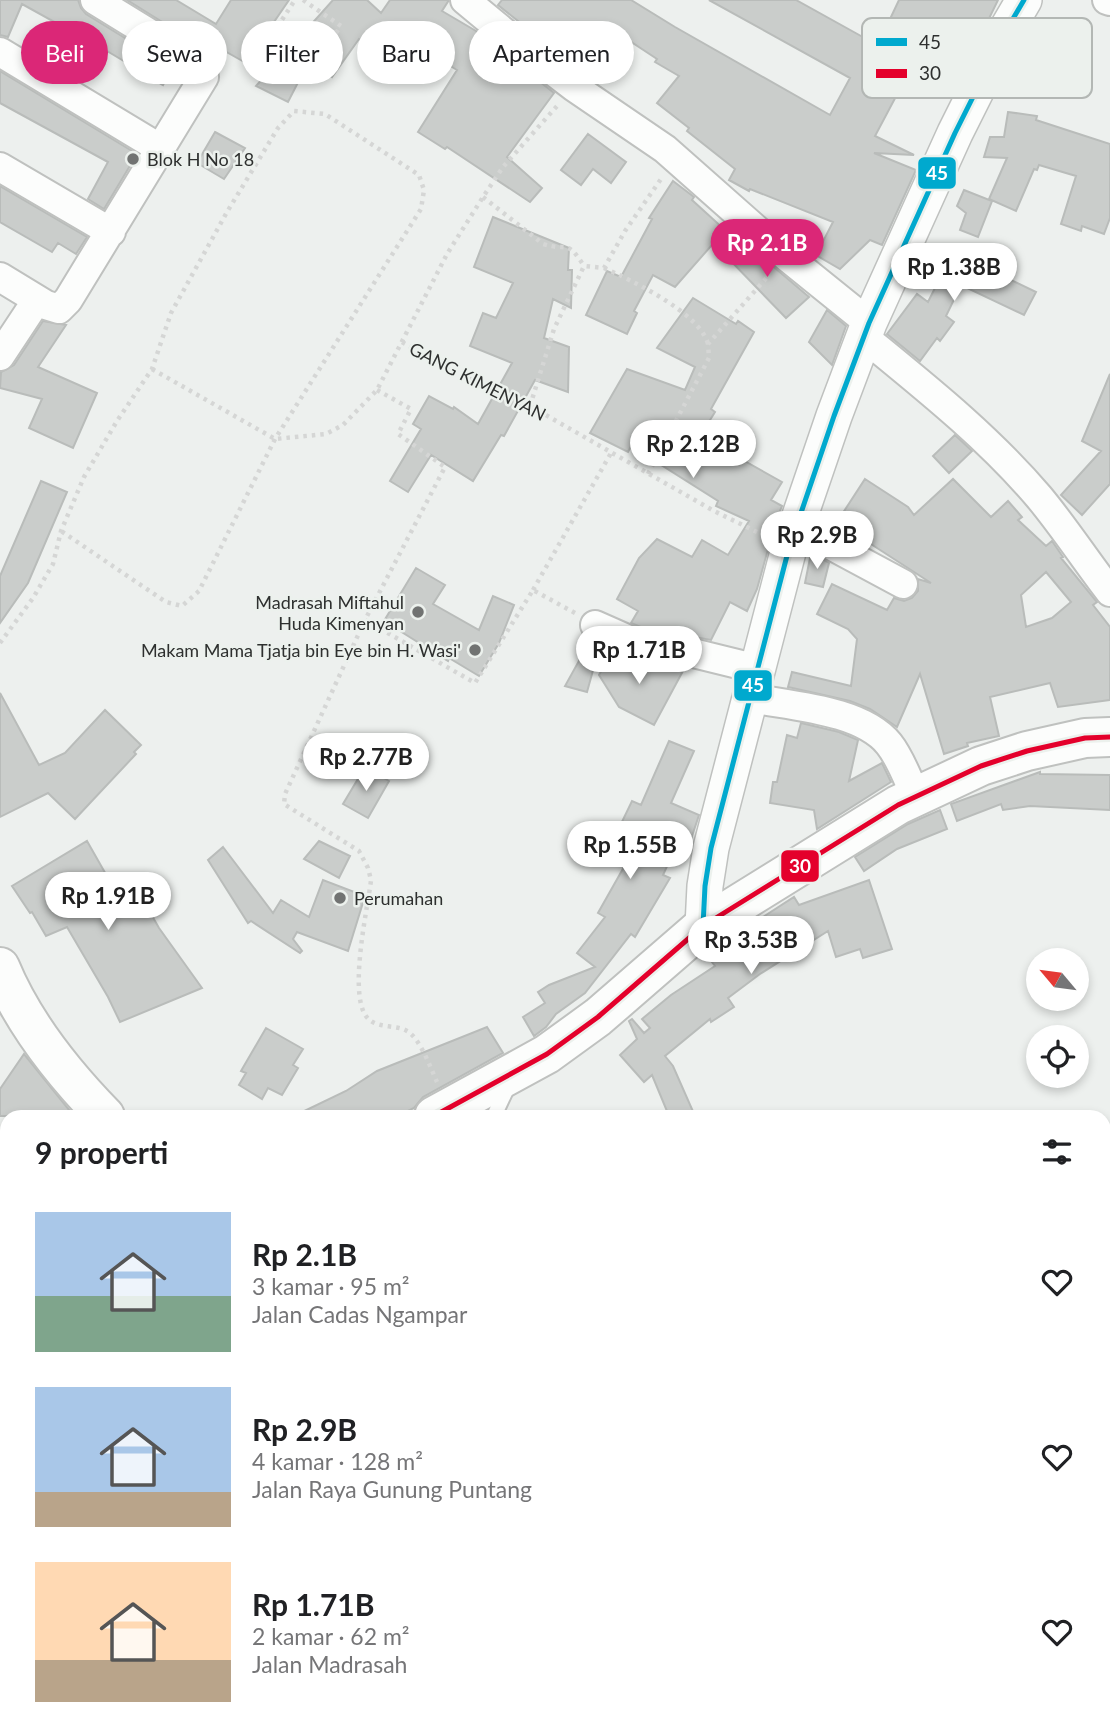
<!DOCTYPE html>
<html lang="id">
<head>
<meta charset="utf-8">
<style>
	body { margin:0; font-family:Lato,sans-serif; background:#f6f6f6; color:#202124; height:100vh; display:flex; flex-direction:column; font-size:26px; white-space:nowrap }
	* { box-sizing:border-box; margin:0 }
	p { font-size:23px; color:#757577 }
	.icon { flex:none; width:38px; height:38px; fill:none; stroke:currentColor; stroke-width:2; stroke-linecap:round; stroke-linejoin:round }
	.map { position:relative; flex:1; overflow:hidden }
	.panel { position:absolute; left:0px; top:1110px; width:1111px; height:625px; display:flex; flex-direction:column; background:#fff; border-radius:21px 21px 0 0; box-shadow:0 4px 10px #0003 }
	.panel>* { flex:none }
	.banner { position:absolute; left:21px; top:21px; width:700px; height:63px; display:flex; gap:14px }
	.needle { width:46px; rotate:299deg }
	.tools { position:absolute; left:1026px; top:948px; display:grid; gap:14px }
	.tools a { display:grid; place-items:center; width:63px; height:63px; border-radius:50%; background:#fff; box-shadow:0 4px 10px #0003; font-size:35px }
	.price { position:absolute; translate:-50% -60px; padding:0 16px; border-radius:24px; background:#fff; color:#222; font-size:23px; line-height:46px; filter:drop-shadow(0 2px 4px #0008) }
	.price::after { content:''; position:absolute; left:50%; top:42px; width:21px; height:16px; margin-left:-10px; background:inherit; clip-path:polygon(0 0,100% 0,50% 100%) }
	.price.selected { background:#db2777; color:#fff }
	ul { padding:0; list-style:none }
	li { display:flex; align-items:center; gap:21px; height:175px; padding:0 35px }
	li span { display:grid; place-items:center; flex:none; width:196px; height:140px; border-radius:0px; color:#555 }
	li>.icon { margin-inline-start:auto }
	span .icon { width:84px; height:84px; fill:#fffc; stroke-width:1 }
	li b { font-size:30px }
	h2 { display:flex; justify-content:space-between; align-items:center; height:84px; padding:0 35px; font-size:30px }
	.pill { padding:0 24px; border-radius:32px; background:#fff; box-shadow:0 4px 10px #0003; font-size:24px; line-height:63px }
	.pill.selected { background:#db2777; color:#fff }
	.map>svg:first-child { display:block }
</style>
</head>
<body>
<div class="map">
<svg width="1110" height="1733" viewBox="0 0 1110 1733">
	<rect width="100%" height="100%" fill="#edf0ee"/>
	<!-- building -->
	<path fill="#cacdcb" stroke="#b9bcba" stroke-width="2" fill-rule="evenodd" d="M0,0h78l3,8 5,6 86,53 -9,18 -37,-21 1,-1 -20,-12 -85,-47 -14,33 -8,-2z
		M127,0h49l40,24 15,-24h58l-43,63 -55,-31 -3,6z
		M333,0h34l14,13 9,-13h59l-7,11 34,20 78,62 -47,64 35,31 -12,14 -83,-55 -2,2 -27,-17 39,-62 -45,-27 -13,21 -40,-25 -27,38 -23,-16 -21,41 -32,-16z
		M502,0h129l44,27 155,88 20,-37 -141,-78h87l74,41 5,-9 7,4 17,-36h99l-36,74 -43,-21 -44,83 39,19 -40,-2 42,17 -34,75 -12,-5 -30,29 -24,-14 17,-33 -83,-33 -1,2 -20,-11 6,-11 -48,-38 2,-3 -32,-25 22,-27 -24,-14 2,-3 -41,-27 -28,45 -90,-72z
		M0,71l137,83 -33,55 -16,-10 20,-37 -108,-59z
		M1008,112l29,4 -1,4 74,24v74l-6,16 -22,-8 -1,5 -20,-7 15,-48 -37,-11 -2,5 -3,-1 -18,42 -27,-12 18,-41 -23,-1 6,-20h14z
		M215,132l30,16 -21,31 -27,-16z
		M588,134l38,28 -15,21 -18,-14 -12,16 -20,-15z
		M673,181l21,16 -2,3 33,30 -50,57 -22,-12 -19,36 3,2 -10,21 -41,-19 21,-44 14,6 31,-58 -3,-1z
		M0,186l87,51 -11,17 -18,-11 -6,9 -52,-30z
		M964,190l28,11 -14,36 -18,-7 6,-17 -9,-7z
		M493,217l76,31 -1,22h4l-1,38 -18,-9 -9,39 25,9 -1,45 -33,-12 -31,56 -3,-1 -28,46 -42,-26 -23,37 -18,-11 31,-52 -8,-5 16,-28 24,13 1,-2 24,17 34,-61 -42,-17 13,-33 13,5 17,-35 -39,-16z
		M740,238l69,59 -23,21 -61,-63z
		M953,252l83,40 -12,23 -63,-30 -15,31 8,6 -14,19 -3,-3 -17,23 -33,-27 30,-40 11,8z
		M693,298l43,26 2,-3 16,11 -43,77 4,3 -15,24 82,46 -11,18 11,6 -15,35 3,1 -13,47 -10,22 -17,-9 -19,38 -68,-12 -12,-5 7,-12 -21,-12 22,-41 18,-19 35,18 10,-17 26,15 21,-34 -33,-15 2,-5 -87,-55 -3,6 -38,-19 37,-64 58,21 10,-23 -38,-19z
		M827,310l19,16 -14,39 -23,-23z
		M43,321l23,4 -28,42 59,26 -24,55 -44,-20 13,-29 -42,-11 1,-16 13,-7z
		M1110,374v110l-28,31 -21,-20 40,-44 -19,-10z
		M955,435l17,16 -23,22 -16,-17z
		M865,479l43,28 6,8 39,-36 38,38 17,-16 14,16 -4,3 28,26 6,-5 11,16 -2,1 36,44 -4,3 17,22v73l-52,7 -8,-24 -60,14 9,39 -32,7 1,3 -24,8 -24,-80 -23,53 -27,-18 -20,-8 -62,-14 4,-15 59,14 6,-47 -9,-10 -31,-15 15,-30 55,26 7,-12 10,3 8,-3 6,-7v-12l13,4 -94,-61zM1046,572l25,30 -19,16 -26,9 -5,-32z
		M41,481l26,11 -39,91 -28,40v-47z
		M811,553l18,10 -6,24 -18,-4z
		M416,568l29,17 -12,19 46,26 14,-34 21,9 -15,38 -20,33 -30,-18 -1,3 -64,-40z
		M590,641l10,4 -13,47 -22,-6z
		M613,651l21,9 29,7 21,2 -30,56 -35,-18 -20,-32z
		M0,693l39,72 26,-12 40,-43 36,35 -7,7 2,2 -61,65 -27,-26 -48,24z
		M801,723l38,9 19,8 -9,41 33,-18 9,19 -74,47 -3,-19 -44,-7 3,-21h4l10,-47 10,3z
		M669,741l25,10 -23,52 28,12 -10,30 -10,-5 -16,35 7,3 -35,59 -4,-3 -46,59 -29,21 -10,13 -12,9 -11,-19 22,-14 -7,-11 11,-7 46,-18 -18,-14 28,-36 -7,-4 35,-62 -15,-6 6,-15 -5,-2 13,-27 9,4z
		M365,767l24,14 -21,37 -25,-14z
		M1040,772v2l70,1v35l-80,-4 -27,4 -2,-6 -44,17 -6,-17z
		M940,810l7,19 -50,20 -33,22 -9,-14 53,-33z
		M87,841l25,44 18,-8 29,51 43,60 -82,34 -12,-25 -41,-70 -21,9 -14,-24 -2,1 -18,-27z
		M319,841l31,15 -11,22 -35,-19z
		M223,847l50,66 8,-13 28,17 14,-37 42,16 -17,55 -51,-19 -4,7 9,12 -2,2 -49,-32 -3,2 -40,-63z
		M869,880l23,69 -29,9 -3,-9 -24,8 -8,-26 -68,43 -32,24 6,9 -23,15 -1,-3 -45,37 8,10 22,50h-26l-17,-41 -8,7 -24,-27 17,-16 -8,-18 3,-2 12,14 6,-5 -8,-9 29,-24 44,-29 -7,-9 31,-21 -1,-3 56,-36 5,8z
		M487,1027l16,26 -80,44 -9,11 -16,8h-104l52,-25 31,-20z
		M266,1028l37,21 -10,16 5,3 -16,27 -14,-7 -6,11 -23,-14 7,-12 -5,-2z
		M24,1054l46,57 -8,5h-62v-27z"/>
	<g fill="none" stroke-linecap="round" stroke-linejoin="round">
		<!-- service casing -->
		<g stroke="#bfc1bf" stroke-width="18">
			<path id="service" d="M494,1116l15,-32"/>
		</g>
		<!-- minor casing -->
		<g stroke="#bfc1bf" stroke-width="32">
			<path id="minor" d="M465,0l58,48 51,39 91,62 121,107 83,67
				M1107,0l3,1
				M0,52l161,97
				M0,167l111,65
				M0,277l46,28 13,4 9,-9 136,-223 -5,-13 -104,-64
				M864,337c61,50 123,99 175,160 25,30 47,64 71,95
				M0,356l37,-56
				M795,526l108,58
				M595,625l43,19 29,7 26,2 65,16
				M751,698c41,8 111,12 138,46 12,15 19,36 27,53
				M0,1314l7,-12"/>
		</g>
		<!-- tertiary casing -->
		<g stroke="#bfc1bf" stroke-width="38">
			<path id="tertiary" d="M703,926l2,-40 6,-38 78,-300 45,-132 35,-93 86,-190 52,-104 17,-29"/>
		</g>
		<!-- primary casing -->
		<g stroke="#bfc1bf" stroke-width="42">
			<path id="primary" d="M0,967c23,56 63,106 105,149
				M434,1116l113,-62 51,-37 105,-91 195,-121 83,-39 46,-15 58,-13 25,-1"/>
		</g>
		<!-- path -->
		<path stroke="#d5d6d5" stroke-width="4.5" stroke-dasharray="3.5 5" stroke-linecap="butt" d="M303,0l38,26 -30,41
			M268,41l27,-41
			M483,197l60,47c26,8 23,-6 41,22
			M604,268c27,12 96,45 104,76
			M402,342l49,28 79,36 184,105 51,25
			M152,369l123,70 51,-5 17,-9 34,-35 70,-136 36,-57 20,-30 54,-61
			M377,390l34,19 -13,25 47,33 -80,153 110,63 58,-93 42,23
			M530,406l24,-77 30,-63 20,2 21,-37 36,-52
			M648,474l61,-116 -1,-14 61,-69
			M533,590l78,-137
			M365,620l-80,174 -1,10 75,47 9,17 3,12c-3,28 -26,125 0,141 10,7 26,4 36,10 13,7 24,38 30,51
			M0,643l33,-45 20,-34 8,-33 23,-54 33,-56 35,-52 19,-56 56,-101 51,-84 16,-17 31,3 94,61 5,15 -3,19 -146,230 -76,152 -17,15 -16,-4 -105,-71"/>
		<!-- service -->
		<use href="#service" stroke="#fcfdfc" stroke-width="14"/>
		<!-- minor -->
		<use href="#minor" stroke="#fcfdfc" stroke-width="28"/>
		<!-- tertiary -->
		<use href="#tertiary" stroke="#fcfdfc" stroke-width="35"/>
		<!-- primary -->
		<use href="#primary" stroke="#fcfdfc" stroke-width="38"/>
		<!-- bus-1 casing -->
		<g stroke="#ecf1ed" stroke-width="10">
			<path id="bus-1" d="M703,926l2,-40 6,-38 78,-300 45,-132 35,-93 86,-190 52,-104 17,-29"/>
		</g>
		<!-- bus-2 casing -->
		<g stroke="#ecf1ed" stroke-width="10">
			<path id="bus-2" d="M434,1116l113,-62 51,-37 105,-91 195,-121 83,-39 46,-15 58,-13 25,-1"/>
		</g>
		<!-- bus-1 -->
		<use href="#bus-1" stroke="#00a9ce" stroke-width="5"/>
		<!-- bus-2 -->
		<use href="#bus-2" stroke="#e4002b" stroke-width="5"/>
	</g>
	<!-- markers -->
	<g fill="#717372" stroke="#ecf1ed" stroke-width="2.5">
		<circle cx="133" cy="159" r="7"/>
		<circle cx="418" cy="612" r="7"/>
		<circle cx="475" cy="650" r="7"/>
		<circle cx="340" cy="898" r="7"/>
	</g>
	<g text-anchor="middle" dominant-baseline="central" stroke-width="5" stroke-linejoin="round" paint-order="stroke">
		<!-- poi labels -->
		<g font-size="18" fill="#2e302f" stroke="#ecf1ed" text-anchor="start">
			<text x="147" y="159">Blok H No 18</text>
			<text x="404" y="602" text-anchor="end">Madrasah Miftahul<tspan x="404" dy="21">Huda Kimenyan</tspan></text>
			<text x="461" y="650" text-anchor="end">Makam Mama Tjatja bin Eye bin H. Wasi'</text>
			<text x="354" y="898">Perumahan</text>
		</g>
		<!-- street labels -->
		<g font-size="18" fill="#2e302f" stroke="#ecf1ed">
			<text transform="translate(478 381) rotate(27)">GANG KIMENYAN</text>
		</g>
	</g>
	<!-- legend -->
	<rect x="862" y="18" width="230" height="80" rx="10" fill="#ecf1ed" stroke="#b3b7b4" stroke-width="2"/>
	<rect x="876" y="38" width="31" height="8" fill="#00a9ce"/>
	<rect x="876" y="69" width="31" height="9" fill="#e4002b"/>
	<g font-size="19" fill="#2e302f">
		<text x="919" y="49">45</text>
		<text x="919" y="80">30</text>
	</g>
	<g stroke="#ecf1ed" stroke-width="2.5">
		<rect x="917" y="156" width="40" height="34" rx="7" fill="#00a9ce"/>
		<rect x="733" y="669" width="40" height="33" rx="7" fill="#00a9ce"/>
		<rect x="780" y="849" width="40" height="34" rx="7" fill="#e4002b"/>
	</g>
	<g font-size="19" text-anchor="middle" font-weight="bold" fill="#fff">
		<text x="937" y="180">45</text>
		<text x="753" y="692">45</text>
		<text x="800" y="873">30</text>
	</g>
</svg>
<div class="tools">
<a><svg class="needle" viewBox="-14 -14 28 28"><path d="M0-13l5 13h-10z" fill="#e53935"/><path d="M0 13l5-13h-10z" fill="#757577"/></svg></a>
<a><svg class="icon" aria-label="locate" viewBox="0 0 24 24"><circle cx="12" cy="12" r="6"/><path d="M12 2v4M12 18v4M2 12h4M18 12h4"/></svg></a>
</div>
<b class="price selected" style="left:767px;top:279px">Rp 2.1B</b>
<b class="price" style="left:954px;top:303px">Rp 1.38B</b>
<b class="price" style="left:693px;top:480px">Rp 2.12B</b>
<b class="price" style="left:817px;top:571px">Rp 2.9B</b>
<b class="price" style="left:639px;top:686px">Rp 1.71B</b>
<b class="price" style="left:366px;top:793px">Rp 2.77B</b>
<b class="price" style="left:630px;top:881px">Rp 1.55B</b>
<b class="price" style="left:108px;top:932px">Rp 1.91B</b>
<b class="price" style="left:751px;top:976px">Rp 3.53B</b>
<div class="banner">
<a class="pill selected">Beli</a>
<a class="pill">Sewa</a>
<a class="pill">Filter</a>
<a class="pill">Baru</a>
<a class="pill">Apartemen</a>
</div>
<section class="panel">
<h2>9 properti<svg class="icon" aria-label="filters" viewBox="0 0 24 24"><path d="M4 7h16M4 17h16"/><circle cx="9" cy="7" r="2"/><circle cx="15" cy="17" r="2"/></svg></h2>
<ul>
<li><span style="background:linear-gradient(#a9c7e8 60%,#7fa58c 0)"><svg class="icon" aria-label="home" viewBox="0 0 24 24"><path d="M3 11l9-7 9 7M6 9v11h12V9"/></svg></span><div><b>Rp 2.1B</b><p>3 kamar · 95 m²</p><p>Jalan Cadas Ngampar</p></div><svg class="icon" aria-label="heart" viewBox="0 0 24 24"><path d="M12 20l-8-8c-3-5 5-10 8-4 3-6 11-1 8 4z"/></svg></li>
<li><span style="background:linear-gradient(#a9c7e8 75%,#b9a48a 0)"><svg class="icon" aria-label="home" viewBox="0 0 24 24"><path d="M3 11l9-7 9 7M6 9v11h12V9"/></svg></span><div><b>Rp 2.9B</b><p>4 kamar · 128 m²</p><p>Jalan Raya Gunung Puntang</p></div><svg class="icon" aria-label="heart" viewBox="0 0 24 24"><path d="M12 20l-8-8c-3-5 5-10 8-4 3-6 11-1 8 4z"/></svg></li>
<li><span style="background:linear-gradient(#ffd9b3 70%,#b9a48a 0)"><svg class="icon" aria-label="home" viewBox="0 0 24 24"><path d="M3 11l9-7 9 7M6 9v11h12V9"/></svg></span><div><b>Rp 1.71B</b><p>2 kamar · 62 m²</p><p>Jalan Madrasah</p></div><svg class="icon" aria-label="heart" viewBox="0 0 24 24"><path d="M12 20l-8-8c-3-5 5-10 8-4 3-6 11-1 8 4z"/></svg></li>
</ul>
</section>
</div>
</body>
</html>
